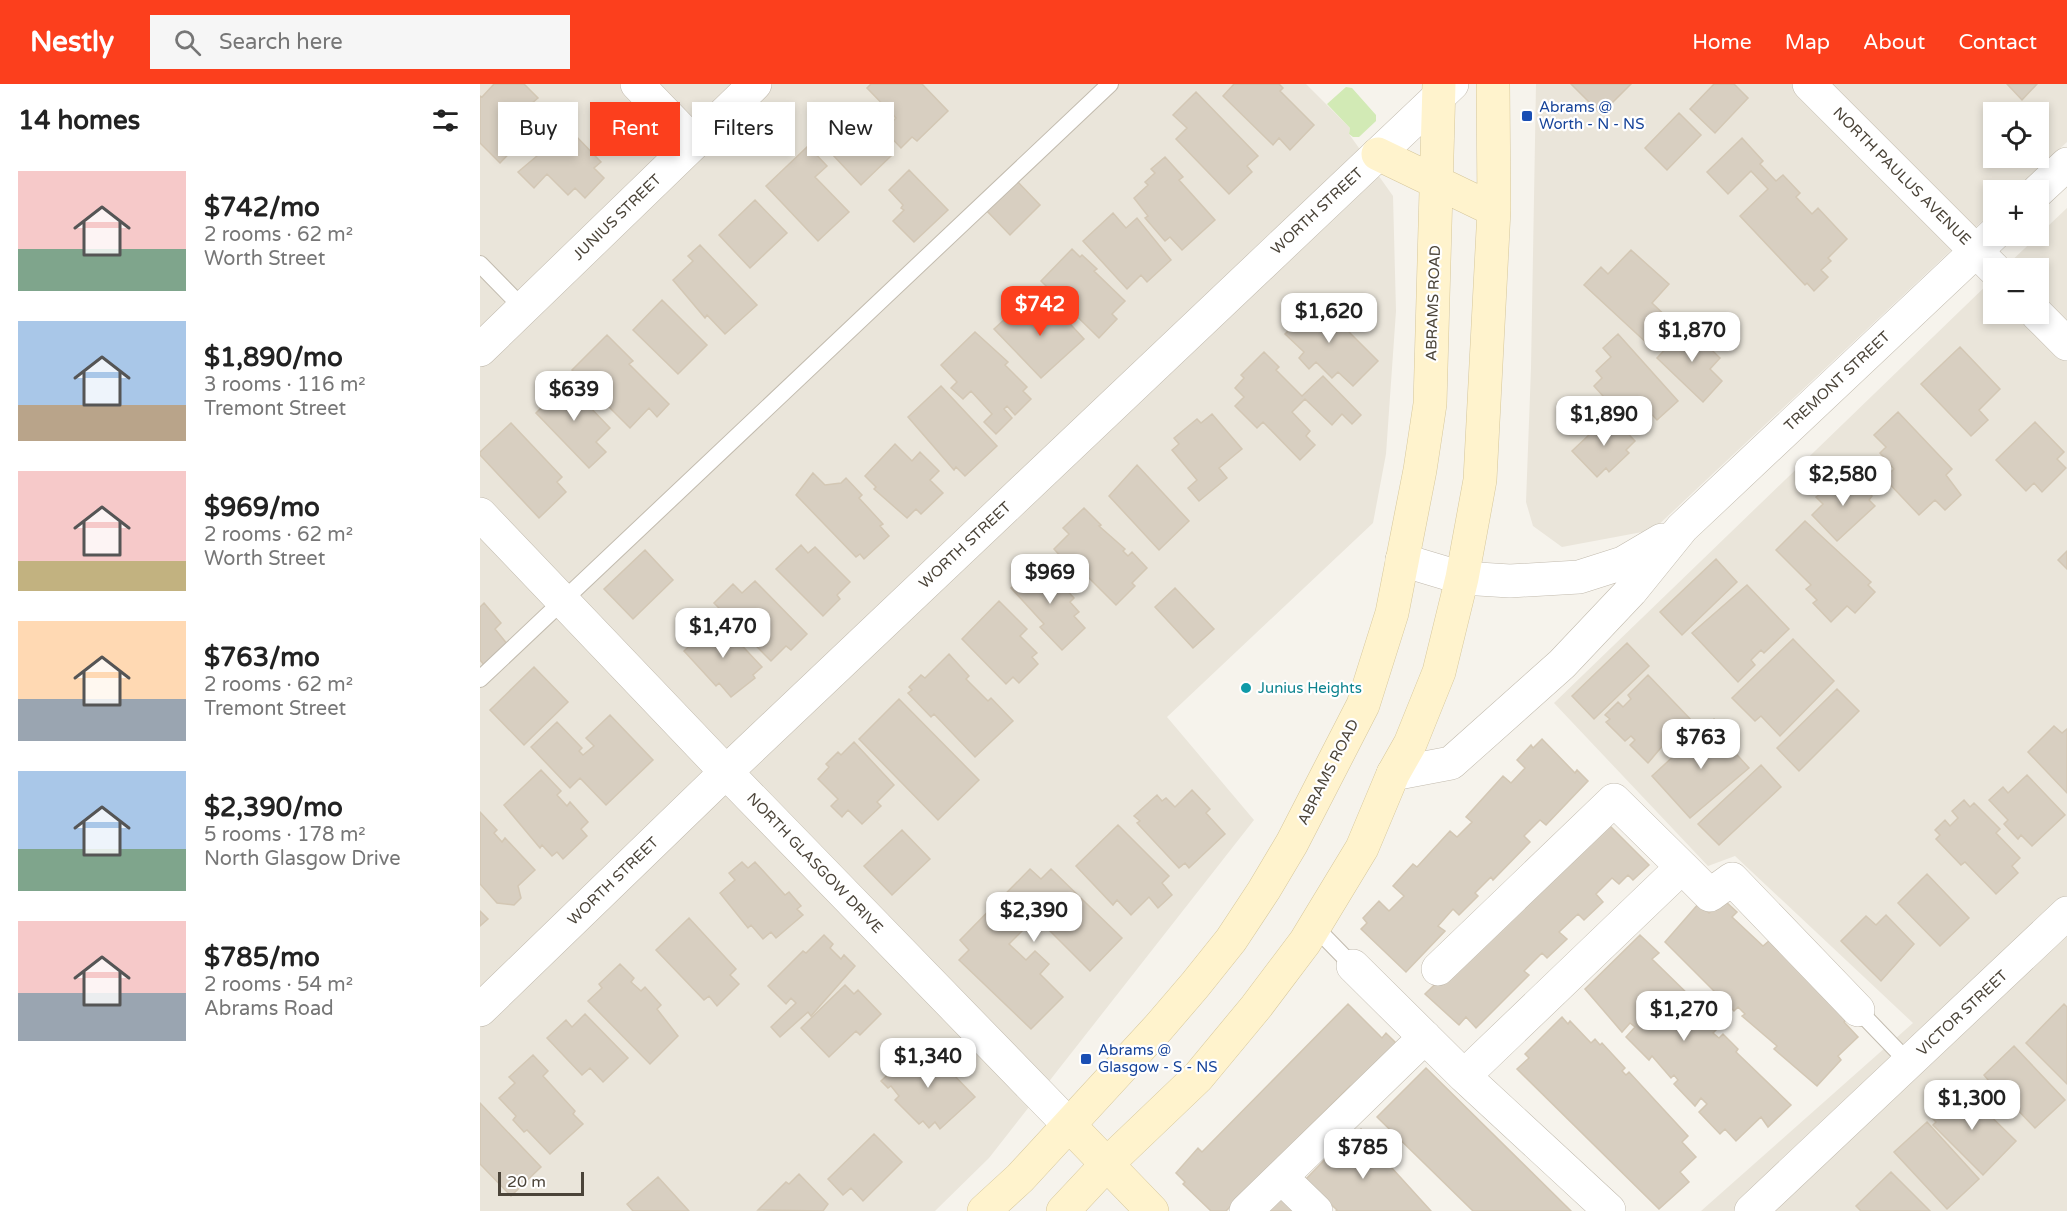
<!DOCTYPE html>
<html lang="en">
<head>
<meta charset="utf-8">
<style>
	body { margin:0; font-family:"Varela Round",sans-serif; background:#f6f6f6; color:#222; height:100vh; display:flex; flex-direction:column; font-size:22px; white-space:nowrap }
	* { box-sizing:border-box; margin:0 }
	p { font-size:20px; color:#767676 }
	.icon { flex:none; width:33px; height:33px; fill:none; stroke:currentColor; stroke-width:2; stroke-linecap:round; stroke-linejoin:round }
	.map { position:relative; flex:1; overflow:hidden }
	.panel { display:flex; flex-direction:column; background:#fff; width:480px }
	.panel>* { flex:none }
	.banner { position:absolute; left:18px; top:18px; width:570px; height:54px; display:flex; gap:12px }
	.tools { position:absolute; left:1503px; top:18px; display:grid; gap:12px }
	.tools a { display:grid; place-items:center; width:66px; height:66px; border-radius:0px; background:#fff; box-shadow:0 3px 9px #0003; font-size:30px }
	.scale { position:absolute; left:18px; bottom:15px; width:86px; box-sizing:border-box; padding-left:6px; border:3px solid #4b4439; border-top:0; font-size:16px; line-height:21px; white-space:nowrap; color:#4b4439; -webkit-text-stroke:4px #fff; paint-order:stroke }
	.price { position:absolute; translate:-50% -51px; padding:0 14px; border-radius:12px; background:#fff; color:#222; font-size:20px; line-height:39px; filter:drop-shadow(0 2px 3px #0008) }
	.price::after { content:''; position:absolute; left:50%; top:36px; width:18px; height:14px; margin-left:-9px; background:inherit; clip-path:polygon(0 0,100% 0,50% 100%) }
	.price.selected { background:#fc3f1d; color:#fff }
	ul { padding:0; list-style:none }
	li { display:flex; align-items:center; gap:18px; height:150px; padding:0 18px }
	li span { display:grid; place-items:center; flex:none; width:168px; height:120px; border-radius:0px; color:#555 }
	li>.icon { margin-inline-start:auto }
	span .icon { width:72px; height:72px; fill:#fffc; stroke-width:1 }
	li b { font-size:26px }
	h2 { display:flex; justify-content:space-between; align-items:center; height:72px; padding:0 18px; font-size:26px }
	.chip { padding:0 21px; border-radius:0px; background:#fff; box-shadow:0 3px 9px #0003; font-size:21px; line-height:54px }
	.chip.selected { background:#fc3f1d; color:#fff }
	header { display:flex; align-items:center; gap:36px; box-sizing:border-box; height:84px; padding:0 30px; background:#fc3f1d; color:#fff }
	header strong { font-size:28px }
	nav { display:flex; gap:33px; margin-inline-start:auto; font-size:21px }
	.search { width:420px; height:54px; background:#f6f6f6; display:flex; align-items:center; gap:15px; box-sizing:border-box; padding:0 21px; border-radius:0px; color:#767676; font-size:22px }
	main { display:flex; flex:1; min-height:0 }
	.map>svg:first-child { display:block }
</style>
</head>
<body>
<header>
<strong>Nestly</strong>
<div class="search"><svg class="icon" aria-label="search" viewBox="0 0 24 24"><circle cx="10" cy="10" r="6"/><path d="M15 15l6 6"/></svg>Search here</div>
<nav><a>Home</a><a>Map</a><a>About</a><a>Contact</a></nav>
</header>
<main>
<section class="panel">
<h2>14 homes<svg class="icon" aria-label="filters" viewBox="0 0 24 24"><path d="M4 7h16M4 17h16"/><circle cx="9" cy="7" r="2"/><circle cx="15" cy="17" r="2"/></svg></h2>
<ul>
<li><span style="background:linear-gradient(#f6c9c9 65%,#7fa58c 0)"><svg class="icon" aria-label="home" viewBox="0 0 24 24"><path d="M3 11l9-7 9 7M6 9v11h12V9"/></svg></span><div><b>$742/mo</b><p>2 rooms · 62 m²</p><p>Worth Street</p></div></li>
<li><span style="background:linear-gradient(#a9c7e8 70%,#b9a48a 0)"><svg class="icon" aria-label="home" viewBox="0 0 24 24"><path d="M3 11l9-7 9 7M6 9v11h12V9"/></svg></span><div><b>$1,890/mo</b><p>3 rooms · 116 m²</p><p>Tremont Street</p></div></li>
<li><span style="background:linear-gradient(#f6c9c9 75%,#c2b280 0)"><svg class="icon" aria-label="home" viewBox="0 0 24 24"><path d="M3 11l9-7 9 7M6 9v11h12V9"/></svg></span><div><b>$969/mo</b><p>2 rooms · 62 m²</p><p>Worth Street</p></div></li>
<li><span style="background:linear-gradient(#ffd9b3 65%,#9aa5b1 0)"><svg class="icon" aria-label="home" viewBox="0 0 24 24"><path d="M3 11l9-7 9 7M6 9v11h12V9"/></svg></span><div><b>$763/mo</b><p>2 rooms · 62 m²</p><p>Tremont Street</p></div></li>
<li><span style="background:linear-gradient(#a9c7e8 65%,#7fa58c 0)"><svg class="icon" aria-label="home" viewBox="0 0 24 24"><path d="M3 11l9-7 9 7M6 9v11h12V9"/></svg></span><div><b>$2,390/mo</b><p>5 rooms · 178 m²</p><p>North Glasgow Drive</p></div></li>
<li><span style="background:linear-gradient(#f6c9c9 60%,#9aa5b1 0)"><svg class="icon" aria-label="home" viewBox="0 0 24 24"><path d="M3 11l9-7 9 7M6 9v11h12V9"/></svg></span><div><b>$785/mo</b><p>2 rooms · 54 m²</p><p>Abrams Road</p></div></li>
</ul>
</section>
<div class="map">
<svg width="1587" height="1127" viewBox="0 0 1587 1127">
	<rect width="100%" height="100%" fill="#f6f3ec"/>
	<!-- residential -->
	<path fill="#eae5da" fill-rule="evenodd" d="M0,0h826l44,44 -1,6 44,62 3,115 -10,143 -13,69 -206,194 87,103 -265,338 -54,53h-455z
		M1056,0h531v58l-52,48h-21l-1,21 -340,319 -91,17 -29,-21 -7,-24 5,-134zM1514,28h44v46h-44z
		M1587,124v1003h-366l212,-188 -178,-167 -27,10 -154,-163 439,-424 1,35h44v-46h-34z"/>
	<!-- green -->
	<path fill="#d2eab5" d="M866,3l6,1 24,27v6l-17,16h-6l-4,-3 1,-6 -23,-24z"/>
	<!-- building -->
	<path fill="#d8cfc1" stroke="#d3c7b4" stroke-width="1.5" d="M14,0h30l14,14 -7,6 13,13 -44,46 -20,-20v-47l2,1z
		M391,0h51l26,27 -31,30 -5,-4 -11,11 -17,-18 12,-12 -29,-30z
		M754,0h45l4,4 -3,3 34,34 -24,25 -11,-12 -6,7 -50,-49z
		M1091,0h60l-30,30z
		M1234,0h20l14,14 -33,35 -25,-24z
		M1527,0h30l-15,16z
		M716,8l62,64 -11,10 5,6 -23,22 -53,-55 11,-11 -14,-13z
		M366,25l45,47 -30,29 -45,-48z
		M1199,29l22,22 -34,35 -22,-22z
		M93,49l28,29 -7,6 10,10 -19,20 -10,-10 -7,7 -21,-21 -13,14 -16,-16 45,-38 4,4z
		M1262,54l21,23 -3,3 16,17 7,-6 17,18 -4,4 16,17 6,-6 29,31 -19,19 3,3 -10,9 7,7 -14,14 -7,-8 -2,2 -65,-69 28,-27 -17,-18 -23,23 -21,-22z
		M328,62l19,20 -12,11 34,35 -31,29 -52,-55z
		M685,73l18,20 -4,3 36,40 -33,30 -12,-13 -5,4 -20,-23 3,-2 -14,-18 14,-13 -3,-3 10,-9 -4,-4z
		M429,86l39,40 -34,32 -21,-21 11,-11 -3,-2 2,-3 -14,-15z
		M535,95l25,26 -30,30 -25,-26z
		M275,116l32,33 -37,35 -31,-33z
		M633,129l13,15 11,-10 34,42 -24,22 -6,-7 -14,14 -44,-48z
		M220,161l57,60 -32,29 -18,-19 -2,3 -32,-38 20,-19 -5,-5z
		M592,165l8,8 2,-2 15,14 -3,2 31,30 -13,13 5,5 -18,19 -58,-57z
		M1151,166l38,34 -17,19 21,20 -23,23 -66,-61 17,-18 7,7z
		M182,216l45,45 -29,29 -45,-44z
		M568,216l36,39 -43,39 -47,-49 25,-23 10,11z
		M827,218l6,6 6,-6 59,59 -25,25 -15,-14 -6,6 -16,-16 -7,7 -10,-11 5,-6 -19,-18 4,-4 -5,-5z
		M1207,242l33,32 -10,11 12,12 -19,21 -46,-44z
		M495,248l33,30 -3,3 22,22 -4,4 8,8 -16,16 -8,-9 -3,3 8,9 -16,16 -12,-12 8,-8 -21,-23 -8,8 -12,-11 6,-6 -16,-17z
		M1138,250l60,67 -21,19 -13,-14 -8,8 -14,-17 -10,9 -18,-20 8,-8 -6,-7 15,-14 -8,-9z
		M127,251l26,26 -4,3 40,40 -12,13 -8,-9 -19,20 -58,-58z
		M1480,263l40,42 -21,21 9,10 -17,16 -50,-52z
		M784,268l15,15 -3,3 26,26 21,-20 38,39 -9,9 -10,-10 -10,11 -27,-26 -13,13 18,19 -4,5 9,9 -15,15 -37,-38 -6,6 -22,-22 9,-9 -9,-9 9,-10 -3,-3z
		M81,293l49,51 -14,14 10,10 -17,16 -53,-55 13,-13 -6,-6z
		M461,302l56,60 -32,30 -9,-9 -2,3 -46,-53z
		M1418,328l54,57 -6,6 15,20 -16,15 -10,-10 -16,15 -35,-37 10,-9 -14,-16 6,-6 -12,-12z
		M732,330l30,35 -23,19 8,10 -28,23 -11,-13 9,-8 -25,-30 7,-6 -5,-6 23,-19 4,4z
		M1130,331l25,26 -9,9 3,3 -20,19 -3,-4 -9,9 -25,-26z
		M1555,338l29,30 -7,7 9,9 -24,24 -8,-9 -8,8 -30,-31z
		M31,339l51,54 -5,5 9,10 -27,26 -59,-63v-3z
		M415,360l17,17 8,-9 19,19 -9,9 13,13 -22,21 -5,-5 -9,9 -33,-29 2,-2 -11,-11z
		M657,381l52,56 -30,29 -50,-54z
		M333,389l12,12 16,-2 5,-5 16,17 -3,3 24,26 -3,2 9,10 -25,23 -4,-5 -4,3 -60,-62z
		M1371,391l21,21 -3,4 6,6 -38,35 -25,-26 11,-11 -7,-7 23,-16 2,3z
		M604,424l17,17 -2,1 26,23 -2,2 5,5 4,-4 15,16 -15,15 3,3 -19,19 -40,-40 -4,4 -18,-20 15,-15 -6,-6z
		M1325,437l66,61 -3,3 7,7 -20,21 -8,-7 -16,16 -18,-19 4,-3 -11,-11 5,-4 -35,-35z
		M321,461l7,8 7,-6 35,35 -13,13 3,4 -17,17 -47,-47z
		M165,466l28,30 -40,39 -29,-30z
		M1587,467v18l-9,-9z
		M1236,475l21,23 -55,53 -22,-23z
		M559,477l35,37 -4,4 9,10 -5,4 11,12 -23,22 -22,-23 4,-3 -33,-36z
		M275,497l52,53 -16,16 -5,-4 -15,15 -57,-58 19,-19 9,9z
		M1267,501l42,44 -25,24 -3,-3 -10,10 4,5 -17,17 -46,-49z
		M695,504l39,41 -21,19 -38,-41z
		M519,517l28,28 -7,7 17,17 -5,4 6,7 -19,19 -6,-6 -7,7 -44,-45z
		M4,519l17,20 -6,6 13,16 -23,21 -5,-6v-53z
		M237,535l45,48 -9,8 2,3 -24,19 -12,-14 -3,3 -32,-35z
		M1313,555l41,42 -54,55 -19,-20 -6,5 -23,-23z
		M1147,559l22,23 -55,53 -22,-23z
		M469,570l20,22 -3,3 22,22 3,-3 22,23 -38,36 -41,-43 -3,3 -23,-24 4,-3 -3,-3 12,-12 4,3z
		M54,583l34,35 -44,43 -34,-35z
		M1168,591l46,48 -20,19 -4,-5 -22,26 -18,-18 5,-5 -4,-4 -6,5 -19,-19 4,-3 -5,-4 13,-13 5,5 8,-8 -3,-4z
		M1357,605l22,22 -60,60 -22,-23z
		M419,615l80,81 -41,40 -79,-81z
		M130,631l43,45 -47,45 -26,-27 -10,10 -39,-41 26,-25 25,26 -3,3 4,4 11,-9 -8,-8z
		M1234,635l20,23 -5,4 20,22 -59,50 -38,-42z
		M1574,642l8,7 5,-4v64l-39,-41z
		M1062,655l33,34 2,-3 11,11 -42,44 -6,-5 -16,16 6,6 -37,38 -2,-3 -16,16 3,3 -19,19 -6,-6 -15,17 7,5 -39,41 -45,-43 6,-6 -4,-5 16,-17 10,10 15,-15 -11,-10 20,-22 4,3 33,-36 7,6 15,-15 -6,-5 37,-41 8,7 14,-15 -8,-8 14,-15 2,3z
		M374,658l40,43 -17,17 4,4 -19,18 -14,-14 -6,7 -11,-11 7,-7 -20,-20 11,-12 -3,-3 12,-12 3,3z
		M1281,681l20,22 -62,58 -21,-21z
		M61,686l20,21 -4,4 10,11 3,-4 18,20 -7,7 6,7 -24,23 -6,-7 -5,4 -10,-11 -2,3 -36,-43z
		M1547,691l38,40 -33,31 -11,-11 -3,4 -14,-15 4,-4 -19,-20 14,-13 5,6z
		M712,706l18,19 -4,4 19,21 -36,34 -4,-5 -6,5 -42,-45 3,-2 -6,-5 23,-21 5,6 4,-3 9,9z
		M1484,716l6,7 4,-4 26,26 -4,4 24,25 -8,8 6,7 -22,21 -31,-32 -4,3 -25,-26 4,-4 -5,-5 10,-10 5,6 8,-8 -6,-7z
		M0,728l17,18 -3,3 8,9 3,-4 30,32 -17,16 3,12 -7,7 -17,-2 -17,-19z
		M1124,736l45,45 -16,15 -5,-5 -9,9 -7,-6 -16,16 7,8 -19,18 -6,-6 -19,18 8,7 -20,19 -5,-5 -18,18 5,4 -53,53 -10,-11 -7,8 -34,-31z
		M638,741l51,51 -7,7 10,12 -14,13 -9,-11 -18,18 -14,-15 -4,5 -37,-39z
		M422,746l28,29 -38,36 -28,-29z
		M262,778l6,6 7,-6 30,33 4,-3 12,14 -4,3 6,6 -27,23 -5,-6 -8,7 -12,-14 -3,3 -28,-35 15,-13 -6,-7z
		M550,785l11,10 10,-10 71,69 -32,33 -54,-54 -27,27 17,16 9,-9 14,13 -9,10 23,23 -32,32 -72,-69 10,-10 -9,-10z
		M1447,790l42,44 -29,28 -42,-43z
		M1245,817l12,11 -5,5 31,29 7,-6 77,78 -3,4 14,15 -20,19 3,4 -24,26 -43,-37 3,-3 -35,-30 3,-2 -7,-7 -4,4 -69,-69 34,-39 10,10z
		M0,827l8,8 -8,7z
		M1406,831l28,29 -33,37 -40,-40 25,-25 10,9z
		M209,834l47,51 -6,6 9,9 -22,22 -8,-10 -5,4 -48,-50z
		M344,851l9,9 -3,4 11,11 3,-4 11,11 -44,50 -3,-4 -28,25 -9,-10 25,-24 -5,-5 -5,6 -18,-18 35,-35 3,2z
		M1160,851l19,18 -7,6 44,43 4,-3 11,11 -6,7 12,12 -4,4 6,5 4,-4 15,15 -2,3 55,53 -23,22 -7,-10 -25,24 -11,-12 -5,5 -21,-22 8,-8 -6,-6 -6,8 -21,-22 4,-4 -4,-5 -3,3 -19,-22 -3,4 -23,-23 9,-10 -5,-4 -8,9 -37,-43z
		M140,880l14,14 -3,4 10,9 4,-4 16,18 -4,4 21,27 -28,28 -62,-63 14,-13 -3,-4z
		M365,901l9,9 4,-4 23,24 -21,21 -4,-4 -27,26 -28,-29z
		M868,920l34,34 4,-5 11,11 -44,45 -3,-3 -124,125h-15l-28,-27 2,-2 -9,-9 22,-25 4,4z
		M1584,920l3,3v77l-41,-41z
		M105,930l43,44 -25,24 -13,-14 -8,7 -35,-37 19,-18 6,7z
		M1082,933l6,7 2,-3 21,22 4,-4 5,6 2,-2 23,25 -3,3 4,4 3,-3 59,64 -6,6 14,15 -16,15 9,10 -30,27 -142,-140 12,-11 -4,-4z
		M445,961l50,52 -35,32 -5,-7 -6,6 -6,-7 -4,3 -24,-24 4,-4 -8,-10 -3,2 -7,-7 18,-17 3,4z
		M1534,962l51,54 -30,28 -24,-25 -2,2 -25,-30z
		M53,971l15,16 -5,5 32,35 -2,3 10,10 -33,30 -23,-24 -3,2 -11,-12 3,-4 -17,-18 16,-15 -6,-6z
		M946,984l145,143h-98l-96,-94z
		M1485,1007l51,50 -33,34 -50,-50 3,-3 -6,-6 22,-22 5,5z
		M0,1019l61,64 -30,29 -31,-32z
		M1447,1038l52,57 -32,30 -53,-57z
		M881,1045l12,14 -2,2 60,66h-95l1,-1 -32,-30 36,-37 2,2z
		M394,1050l28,28 -39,39 -12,-13 -8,7 -15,-16z
		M1411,1088l39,39h-69l-5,-5z
		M319,1090l29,30 -5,7 -65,-1 28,-28 3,2z
		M178,1093l31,34h-56l-6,-7z
		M800,1113l20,14h-33z"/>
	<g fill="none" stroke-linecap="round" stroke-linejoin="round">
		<!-- lane casing -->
		<g stroke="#c2bbae" stroke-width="18">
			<path id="lane" d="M0,180l43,44
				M0,595l630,-595
				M835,843l38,39
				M1378,926l51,53"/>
		</g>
		<!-- street casing -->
		<g stroke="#c2bbae" stroke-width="34">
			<path id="street" d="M157,0l57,59
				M1329,0l185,185
				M1558,107l29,-27
				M1557,230l30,30
				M0,266l275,-266
				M0,430l246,258 343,353
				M922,476l60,18 48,3 69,-4 44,-14 39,-23
				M913,690l58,-11 111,-99 69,-73 51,-63 312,-294
				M1202,783l28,28 22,-16 126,131
				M873,882l111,110 145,134
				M958,885l176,-169 68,67 -218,209
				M0,926l246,-238 726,-688
				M801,1093l35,34
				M766,1127l179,-174
				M1271,1127l316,-298"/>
		</g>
		<!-- secondary casing -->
		<g stroke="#d6c79b" stroke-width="34">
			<path id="secondary" d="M898,70l116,56
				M589,1041l83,86
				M504,1127l36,-33 139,-151 36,-42 36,-45 33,-50 28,-47 71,-138 29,-92 28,-143 10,-66 9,-320
				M583,1127l44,-47 91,-87 58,-70 49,-65 57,-94 31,-74 17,-30 29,-72 23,-94 18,-98 14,-270 -1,-126"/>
		</g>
		<!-- lane -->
		<use href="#lane" stroke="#fff" stroke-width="16"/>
		<!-- street -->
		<use href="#street" stroke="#fff" stroke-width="33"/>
		<!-- secondary -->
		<use href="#secondary" stroke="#fff3cd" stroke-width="33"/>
	</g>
	<!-- markers -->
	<g fill="#1a4fb4" stroke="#fff" stroke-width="2">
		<rect x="1041" y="26" width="12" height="12" rx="3"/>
		<rect x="600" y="969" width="12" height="12" rx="3"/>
	</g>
	<circle fill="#0f9aa8" stroke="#fff" stroke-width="2" cx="766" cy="604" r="6"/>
	<g text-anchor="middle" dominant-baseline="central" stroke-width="4.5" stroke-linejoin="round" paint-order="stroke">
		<!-- transit labels -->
		<g font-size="15" fill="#164399" stroke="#fff" text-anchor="start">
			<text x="1059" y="23">Abrams @<tspan x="1059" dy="17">Worth - N - NS</tspan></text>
			<text x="618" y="966">Abrams @<tspan x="618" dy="17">Glasgow - S - NS</tspan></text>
		</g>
		<!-- street labels -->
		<g font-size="15" fill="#4b4439" stroke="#fff">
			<text transform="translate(1422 92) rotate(45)">NORTH PAULUS AVENUE</text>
			<text transform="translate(837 127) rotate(-43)">WORTH STREET</text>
			<text transform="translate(137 133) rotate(-44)">JUNIUS STREET</text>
			<text transform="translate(953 219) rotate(-88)">ABRAMS ROAD</text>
			<text transform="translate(1357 297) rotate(-43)">TREMONT STREET</text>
			<text transform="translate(485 461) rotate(-43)">WORTH STREET</text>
			<text transform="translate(848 688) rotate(-63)">ABRAMS ROAD</text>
			<text transform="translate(335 779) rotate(46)">NORTH GLASGOW DRIVE</text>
			<text transform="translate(133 797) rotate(-44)">WORTH STREET</text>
			<text transform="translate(1482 929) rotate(-43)">VICTOR STREET</text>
		</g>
		<!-- culture labels -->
		<g font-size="15" fill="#0d838f" stroke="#fff" text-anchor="start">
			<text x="778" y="604">Junius Heights</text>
		</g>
	</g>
</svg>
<div class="tools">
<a><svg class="icon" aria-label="locate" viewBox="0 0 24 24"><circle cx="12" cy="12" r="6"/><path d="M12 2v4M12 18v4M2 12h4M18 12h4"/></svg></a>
<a>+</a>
<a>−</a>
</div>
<div class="scale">20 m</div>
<b class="price selected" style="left:560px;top:253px">$742</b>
<b class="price" style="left:849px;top:260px">$1,620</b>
<b class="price" style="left:1212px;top:279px">$1,870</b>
<b class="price" style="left:94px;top:338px">$639</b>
<b class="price" style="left:1124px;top:363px">$1,890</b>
<b class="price" style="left:1363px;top:423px">$2,580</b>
<b class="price" style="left:570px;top:521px">$969</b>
<b class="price" style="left:243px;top:575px">$1,470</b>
<b class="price" style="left:1221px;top:686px">$763</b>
<b class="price" style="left:554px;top:859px">$2,390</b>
<b class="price" style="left:1204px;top:958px">$1,270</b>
<b class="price" style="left:448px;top:1005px">$1,340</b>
<b class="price" style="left:1492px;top:1047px">$1,300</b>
<b class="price" style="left:883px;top:1096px">$785</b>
<div class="banner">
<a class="chip">Buy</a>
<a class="chip selected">Rent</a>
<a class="chip">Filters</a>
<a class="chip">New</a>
</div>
</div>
</main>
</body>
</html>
